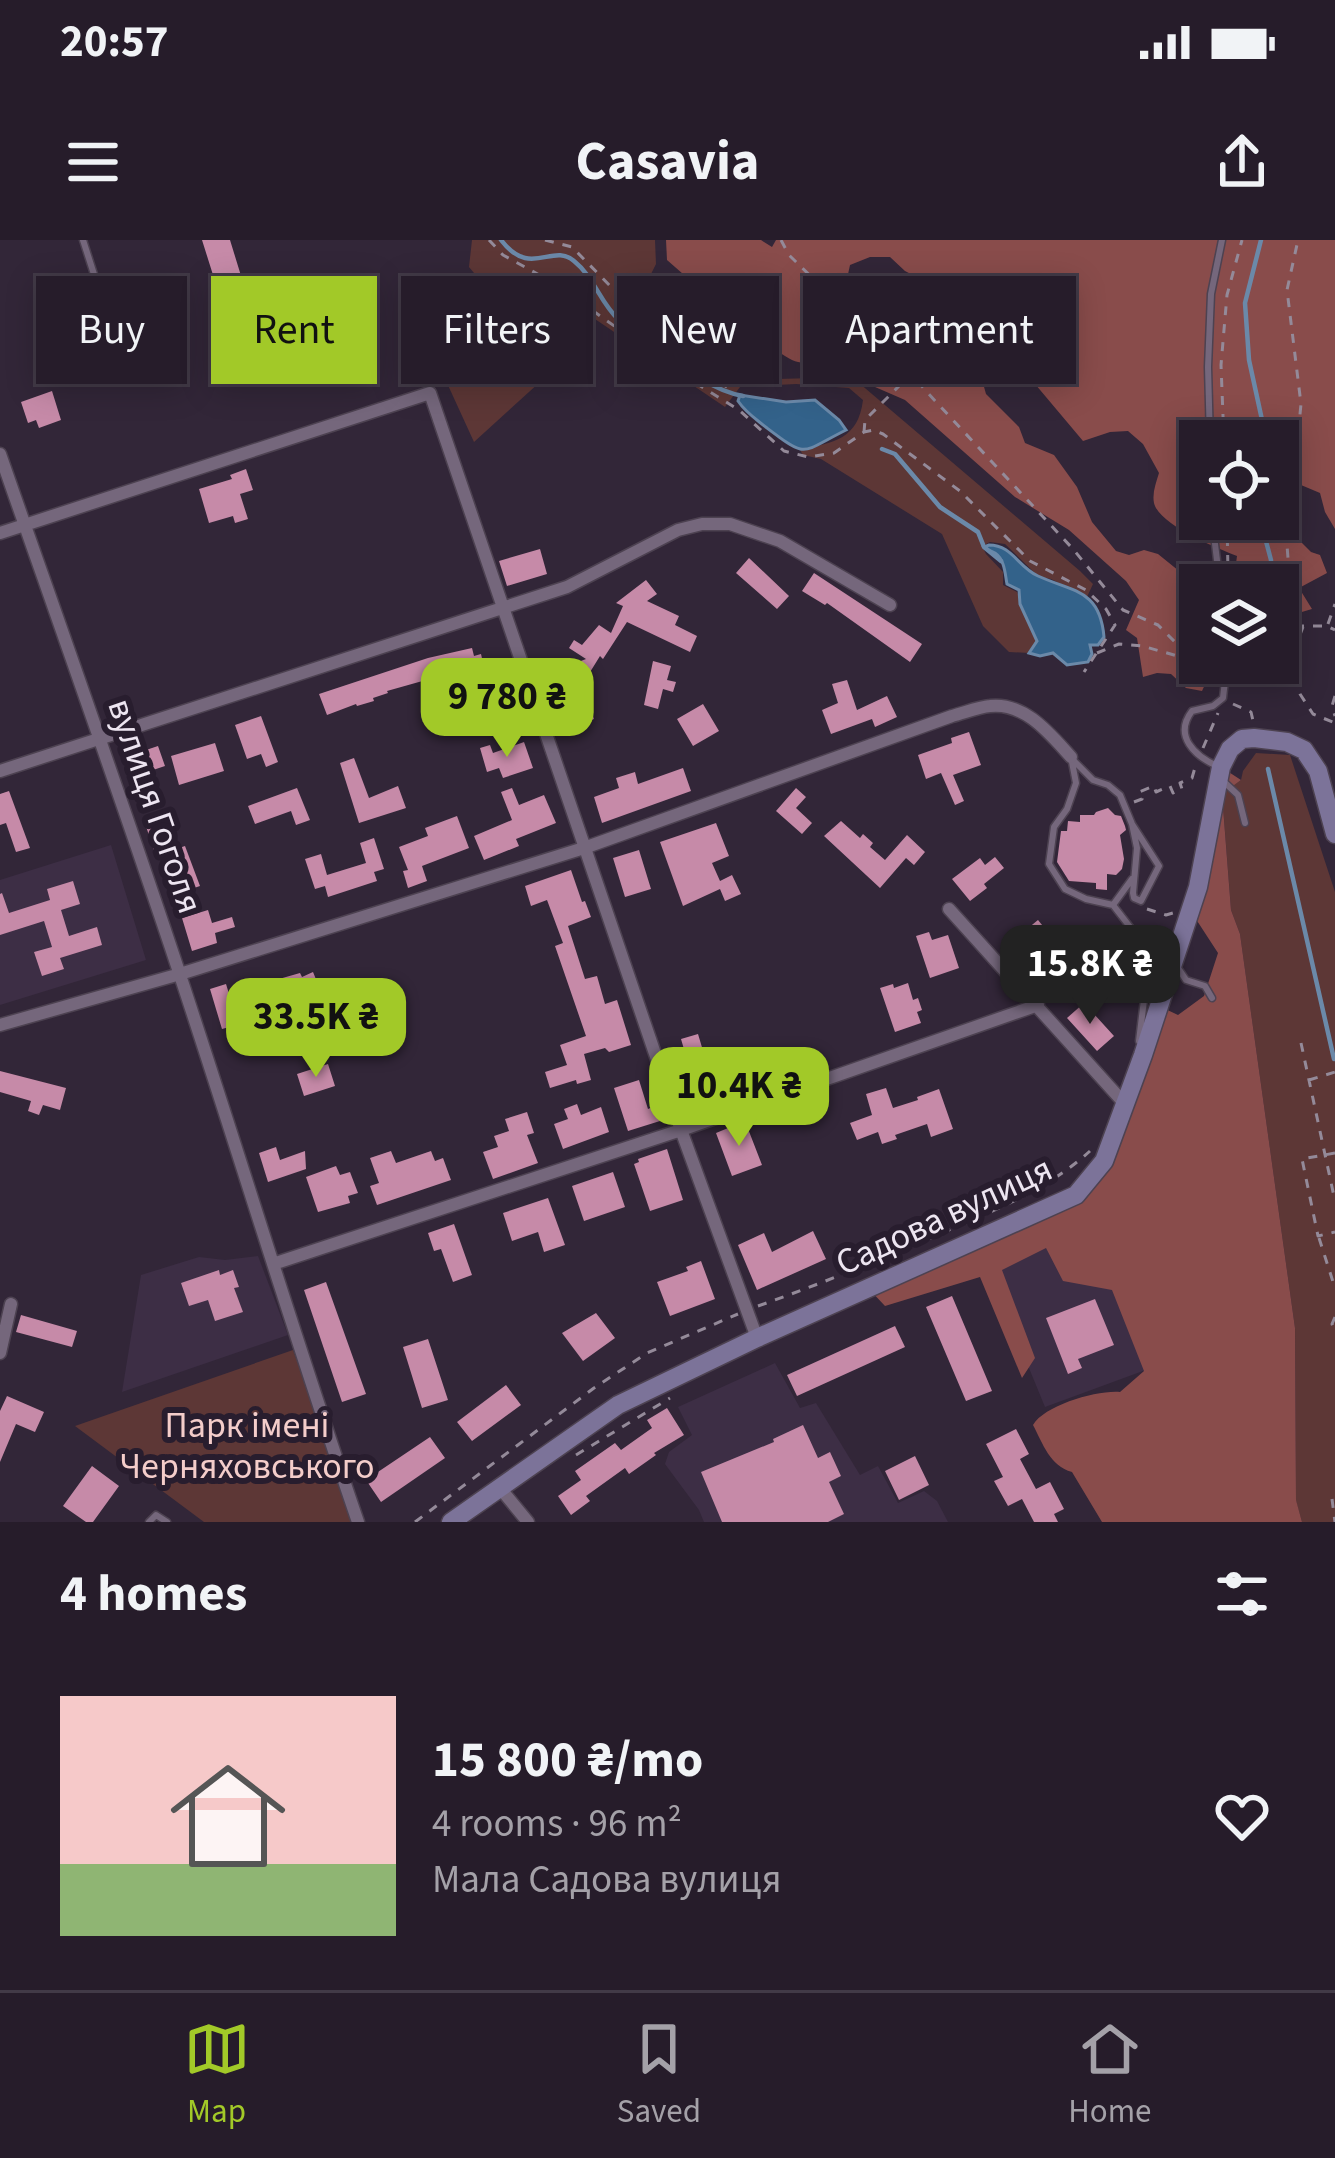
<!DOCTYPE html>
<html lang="en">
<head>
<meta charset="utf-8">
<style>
	body { margin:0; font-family:"Source Sans 3",sans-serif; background:#322936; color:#f1f3f6; height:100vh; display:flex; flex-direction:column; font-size:45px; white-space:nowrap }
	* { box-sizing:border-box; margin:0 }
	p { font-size:39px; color:#a4a1a8 }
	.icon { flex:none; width:66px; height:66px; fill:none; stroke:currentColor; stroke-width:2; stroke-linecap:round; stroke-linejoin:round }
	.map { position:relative; height:1282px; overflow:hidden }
	.details { display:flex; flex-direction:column; background:#261c2a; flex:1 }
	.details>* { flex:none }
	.guide { position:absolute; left:36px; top:36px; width:1263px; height:108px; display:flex; gap:24px }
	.tools { position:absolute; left:1179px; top:180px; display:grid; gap:24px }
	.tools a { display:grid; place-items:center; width:120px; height:120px; border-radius:0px; background:#261c2a; box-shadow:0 6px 30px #0003,0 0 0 3px #423a47; font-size:60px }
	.price { position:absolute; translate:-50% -102px; padding:0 27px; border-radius:24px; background:#a2c928; color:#111; font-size:39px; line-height:78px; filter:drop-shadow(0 3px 6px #0008) }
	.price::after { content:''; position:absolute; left:50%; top:72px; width:36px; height:27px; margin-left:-18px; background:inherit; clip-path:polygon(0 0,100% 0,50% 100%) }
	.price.current { background:#222; color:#fff }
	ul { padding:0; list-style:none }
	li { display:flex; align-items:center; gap:36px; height:300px; padding:0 60px }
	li+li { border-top:3px solid #423a47 }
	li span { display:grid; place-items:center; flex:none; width:336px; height:240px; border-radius:0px; color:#555 }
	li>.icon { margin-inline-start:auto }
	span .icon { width:144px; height:144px; fill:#fffc; stroke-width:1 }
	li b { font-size:51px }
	h2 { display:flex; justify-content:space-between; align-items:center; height:144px; padding:0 60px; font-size:51px }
	.chip { padding:0 42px; border-radius:0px; background:#261c2a; box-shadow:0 6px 30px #0003,0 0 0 3px #423a47; font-size:42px; line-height:108px }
	.chip.current { background:#a2c928; color:#111 }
	.status { display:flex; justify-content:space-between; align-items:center; height:84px; padding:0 60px; background:#261c2a; direction:ltr }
	.status svg { height:33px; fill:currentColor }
	header { display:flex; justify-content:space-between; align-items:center; height:156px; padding:0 60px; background:#261c2a; font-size:54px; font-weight:700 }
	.tabs { display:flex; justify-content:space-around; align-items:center; height:168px; border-top:3px solid #423a47; background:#261c2a; font-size:33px; color:#a4a1a8 }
	.tabs a { display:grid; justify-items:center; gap:6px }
	.tabs .current { color:#a2c928 }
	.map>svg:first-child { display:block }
</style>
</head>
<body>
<div class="status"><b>20:57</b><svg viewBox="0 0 49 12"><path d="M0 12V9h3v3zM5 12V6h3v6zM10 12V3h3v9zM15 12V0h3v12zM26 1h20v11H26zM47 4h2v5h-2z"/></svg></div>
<header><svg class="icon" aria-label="menu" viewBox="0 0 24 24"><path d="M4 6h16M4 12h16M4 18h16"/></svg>Casavia<svg class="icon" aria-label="share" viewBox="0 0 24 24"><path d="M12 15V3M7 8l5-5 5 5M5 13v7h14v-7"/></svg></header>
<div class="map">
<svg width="1335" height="1282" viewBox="0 0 1335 1282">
	<rect width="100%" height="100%" fill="#322638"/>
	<!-- built -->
	<path fill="#3d2e45" d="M111,605l35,115 -146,45v-125z
		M1102,981l49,147 -106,39 -60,-146z
		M258,1016l30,79 -166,57 19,-117 58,-18 26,3z
		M775,1123l25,45 16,-5 44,72 18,-9 20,37 26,-12 13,10 11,21h-244l-5,-12 -34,-46 4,-12 23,-17 -14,-28z"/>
	<!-- green -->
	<path fill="#5d3736" d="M472,0h183l1,24 -6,12 15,25 30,23 21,29 61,26 75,-2 228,194 13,13 -6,13 -36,-18 -12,-2 -34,-33 -15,-2 -8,4 4,8 17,18v13l14,7 20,49 -8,12 -20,-1 -26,-26 -41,-92 -121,-75 -18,-4 -3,-5c35,-8 58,-11 63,-50l-14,-12 -53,-4 -56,3 -15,20 -170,-115 -4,80 -77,70 -38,-83 74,-43 -41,-49z
		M1256,513l34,2 45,137v630h-33l-6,-21 -1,-173 -55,-394 -9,-24 -9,-117 19,-13 2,-9z
		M293,1110l63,172h-152l-129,-96z"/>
	<!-- forest -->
	<path fill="#894c4b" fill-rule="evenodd" d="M666,0h95l11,7 4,-7h559v289l-10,-17 -5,-19 -19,-8 -12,45 22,22 9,3 7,18 -28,15 13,21 -34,10v-34h-45l4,-29c-20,-8 -78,-31 -83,-53 -2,-10 2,-20 5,-30l-16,-29 -15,-13 -18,1 -27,9 -53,-63 -80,-55 -10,-25 -14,-16 -21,-11 -15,-14h-20l-20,8 -3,14 11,19 36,15 31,28 38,14 18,21 5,18 33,33 6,16 29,12 23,32 15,35 24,29 13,4 15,-5 14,4 42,34v75h15l-13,28 -16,-3 -15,-14 -14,-1 -14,4 -6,-39 -11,-8 13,-30 -13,-19 -57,-51 -54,-33 -110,-97 -53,-23 -3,-37c-30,15 -40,36 -71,11 -12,-11 -17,-17 -24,-32l-52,-18 -19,-27 -16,-14zM1200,201h78v78h-78z
		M1221,527l20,13 -19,14 9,116 9,24 55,394 1,172 6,22h-200l-30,-50c-22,-6 -29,-28 -39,-47 12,-20 64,-35 87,-33l24,-21 -32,-81 -49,-9 -17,-33 -44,22 33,88 -13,20 -42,-101 -95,29 -17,-18 207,-93 29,-34 55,-155 19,9 26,-19 14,-43 -28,-43z"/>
	<!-- water -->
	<path fill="#33628a" stroke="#6b89a9" stroke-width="3" d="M740,155l46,7 29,-2 24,20 7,10c-46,23 -38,29 -79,-2 -11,-9 -21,-15 -29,-27z
		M989,305c23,0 29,22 49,31 35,16 62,13 66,61l-6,8h-8l2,9 -4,8 -21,3 -14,-12 -13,3 -11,-3 8,-12 -17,-37 -1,-14 -12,-6c-2,-10 -2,-24 -12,-31 -4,-2 -8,-3 -11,-6z"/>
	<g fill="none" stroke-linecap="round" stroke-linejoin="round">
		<!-- stream -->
		<path stroke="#6b89a9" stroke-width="4.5" d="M501,0c30,39 51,2 73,21 20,16 26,41 44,58 7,7 16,11 23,16 32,22 63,54 102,61
			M1261,0l-16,63 4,57 15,69 -2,12
			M882,209l13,5 45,53 38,25 6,15 17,14
			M1260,279l11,41 -1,25
			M1256,432l2,-9
			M1268,529l66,290"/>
	</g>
	<!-- building -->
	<path fill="#c68aa8" d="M202,0h28l20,65 -25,8z
		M52,151l9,29 -22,8 -3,-8 -8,3 -7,-21z
		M246,229l7,21 -13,4 8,25 -13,4 -2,-7 -24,7 -10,-34 33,-10 -2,-4z
		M540,309l7,25 -40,12 -8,-25z
		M749,318l40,38 -12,13 -41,-36z
		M814,333l108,71 -12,18 -83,-59 -2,2 -23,-14z
		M646,340l11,14 -10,7 32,15 -4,9 22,11 -7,16 -63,-30 -24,37 -3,-3 -13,21 -11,-7 18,49 -31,12 -13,-31 6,-3 -9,-23 39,-15 -17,-11 5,-8 8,5 17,-20 12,8 12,-27 -7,-3z
		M472,408l2,8 7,-2 3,13 -42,9 12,40 3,-1 5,14 -15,6 -21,-55 -39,11 1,2 -15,5 1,3 -17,5 -1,-2 -29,11 -8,-21 109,-36z
		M653,421l18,5 -4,14 9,2 -3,10 -10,-3 -5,20 -14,-4z
		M847,440l10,30 30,-14 10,21 -22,10 -3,-8 -41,15 -9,-24 16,-7 -6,-19z
		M703,464l16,27 -26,15 -16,-27z
		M261,476l17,46 -12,5 -5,-13 -14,5 -12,-34z
		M969,492l12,33 -28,10 11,26 -9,4 -14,-32 -15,6 -8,-24 34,-12 -1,-5z
		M524,502l9,26 -30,10 -4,-10 -12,4 -7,-24 10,-3 3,8z
		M215,503l9,28 -45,14 -8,-29z
		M158,506l7,20 -15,5 7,21 -19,6 -13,-41z
		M354,518l15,40 29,-12 8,22 -47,15 -19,-60z
		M683,528l8,23 -89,32 -8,-26 25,-9 -3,-10 19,-6 3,12z
		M297,548l13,32 -14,5 -5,-14 -36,13 -7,-18z
		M512,548l7,17 25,-10 12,28 -40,16 3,7 -35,14 -10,-24 38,-16 -11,-28z
		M796,548l10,9 -10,11 16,15 -10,11 -26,-23z
		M9,551l21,57 -14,4 -10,-29 -6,2v-31z
		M1108,568l7,7 6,1 4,10 1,4 -6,5 4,24 -2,10 -6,6 -9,-1v16l-11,-1v-6l-27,-2 -12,-19 4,-31h6l1,-10 12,1v-7h14l2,-3z
		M161,575l12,35 12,-4 15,40 -24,8 -15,-42 -6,2 -11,-34z
		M457,576l12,32 -47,18 5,15 -19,7 -5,-17 5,-1 -9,-23 29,-11 -3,-8z
		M841,581l19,17 3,-4 10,9 -3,4 15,13 22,-25 18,17 -11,13 -8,-7 -26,30 -56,-52z
		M716,583l13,33 -17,7 8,18 12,-6 9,19 -16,7 -5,-12 -37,17 -23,-64z
		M374,598l10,31 -10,3 3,9 -49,16 -3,-11 -10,3 -10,-30 16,-5 6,21 39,-12 -6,-20z
		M639,610l12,39 -26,8 -12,-39z
		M995,617l9,11 -20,16 3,4 -17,13 -18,-22 28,-21 5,7z
		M571,630l11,32 3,-1 6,16 -23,9 17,53 12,-3 8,28 12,-4 14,45 -22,7 -4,-4 -21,6 7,26 -14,4 -1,-4 -26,8 -5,-16 22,-7 -7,-20 26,-9 -31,-90 8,-3 -16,-43 -16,6 -6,-20z
		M73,641l7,23 -19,6 8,26 28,-9 5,18 -42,13 4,11 -22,7 -8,-24 18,-5 -8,-26 -44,14v-41l2,-1 7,20 41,-13 -3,-11z
		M208,670l4,13 20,-6 3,10 -20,6 2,10 -25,8 -10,-33z
		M1038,680l38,47 -22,18 -38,-47z
		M929,692l3,8 16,-5 11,33 -29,10 -14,-42z
		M313,732l11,27 -9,4 -6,-14 -24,7 -6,-17 21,-6 2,4z
		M908,743l5,17 5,-2 4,12 -5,2 4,11 -26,9 -15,-44 13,-4 1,4z
		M226,744l8,26 9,-3 5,15 -26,7 -12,-40z
		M1084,763l30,33 -17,15 -30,-33z
		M698,794l15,50 7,-2 6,18 -25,8 -20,-69z
		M328,824l7,22 -31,10 -7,-22z
		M0,831l66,17 -6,22 -17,-5 -4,10 -11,-4 3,-10 -31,-9z
		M639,840l9,29 7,-3 5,15 -32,10 -14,-43z
		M886,848l7,20 25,-8 -1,-3 22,-8 14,40 -22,8 -4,-13 -32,11 2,4 -15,5 -4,-12 -21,8 -7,-17 22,-8 -6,-21z
		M577,864l4,11 20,-8 8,25 -46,17 -9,-25 14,-5 -4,-10z
		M527,872l7,21 -7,2 11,28 -45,16 -10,-27 15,-5 -4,-11 15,-5 -4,-12z
		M745,881l17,44 -30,11 -16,-43z
		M276,907l4,13 25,-9 1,18 -38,13 -9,-29z
		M667,909l16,51 -33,11 -16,-47 5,-2 -1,-3z
		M391,911l5,12 35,-12 4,10 8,-3 8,22 -74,25 -7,-19 9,-3 -9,-25z
		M336,926l4,9 10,-3 8,21 -10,3 2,7 -32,9 -12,-35z
		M613,932l12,35 -41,14 -12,-35z
		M548,958l17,47 -21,7 -6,-20 -26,9 -9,-28z
		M454,984l18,51 -19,7 -12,-33 -7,2 -6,-18z
		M813,991l13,28 -69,31 -19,-45 26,-12 8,19z
		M701,1021l14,38 -45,17 -13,-34 31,-11 -2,-4z
		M219,1030l1,5 13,-5 6,17 -5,1 9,24 -28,9 -7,-21 -19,6 -8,-23z
		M326,1042l40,112 -24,8 -38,-112z
		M952,1056l40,95 -26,10 -40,-94z
		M1095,1059l19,46 -36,14 4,9 -14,6 -22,-56z
		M596,1073l19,25 -32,23 -21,-28z
		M21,1075l56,16 -5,16 -56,-15z
		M895,1086l10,21 -108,49 -10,-21z
		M428,1099l20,61 -26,8 -19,-61z
		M506,1145l15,20 -49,36 -15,-19z
		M7,1156l37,16 -9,20 -19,-8 -16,38v-51z
		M667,1168l17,27 -30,18 2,2 -27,19 -4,-6 -39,28 4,5 -19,14 -13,-19 23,-16 -6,-9 40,-28 6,7 31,-22 -5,-8z
		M803,1185l15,33 12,-6 11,24 -12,6 15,32 -16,8h-106l-21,-50 73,-30 -1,-3z
		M1016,1189l13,25 -9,5 16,30 14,-7 14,27 -10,5 4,8h-24l-12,-23 -14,7 -14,-25 9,-4 -17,-33z
		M430,1197l15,21 -64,44 -15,-22z
		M915,1216l14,29 -30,15 -14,-29z
		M92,1226l27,20 -26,36h-7l-23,-16z"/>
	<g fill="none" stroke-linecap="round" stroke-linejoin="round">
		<!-- lane casing -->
		<g stroke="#4d4251" stroke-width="9">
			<path id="lane" d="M83,0l17,53
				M1210,201l-2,-74 3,-73 11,-54
				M1212,279l8,66
				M1071,517l5,26 -9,26 -13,18 -5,37 16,25 21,10 27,6 24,31 10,39 -8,66
				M1073,520l20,20 15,5 12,10 12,29 27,42 -18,35 -7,-3 -1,-5 4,-45 -5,-24
				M1217,526c-22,-10 -44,-30 -25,-55l21,-5 10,-8 4,-35
				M1222,540l16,15 7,28
				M1113,665l19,-26
				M1176,725l10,15 19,6 7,12
				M149,1282l7,-7 11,7"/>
		</g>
		<!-- street casing -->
		<g stroke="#4d4251" stroke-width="15">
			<path id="street" d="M0,214c60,172 121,343 178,515 61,184 117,370 180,553
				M0,293l430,-140 251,737 76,208
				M0,531l567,-184 111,-57 24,-6h28l50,17 110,64
				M949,669l176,195
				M0,785l180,-51 404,-126 368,-132c12,-3 26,-9 38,-10 35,-4 60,28 81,51
				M273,1024l408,-134 357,-125
				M0,1113l11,-49
				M500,1248l28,34"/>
		</g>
		<!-- secondary casing -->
		<g stroke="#4d4251" stroke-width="21">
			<path id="secondary" d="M451,1282l167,-117 139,-67 319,-143 28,-34 39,-106 55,-168 23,-120 9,-18 12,-10 12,-1 33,4 17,8 14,21 17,63"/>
		</g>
		<!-- path -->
		<path stroke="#948a99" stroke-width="3" stroke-dasharray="9 9" stroke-linecap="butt" d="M489,0l14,15 51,28 129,92 56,35 45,41 24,6 26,-4 30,-21 9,-2 10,4 77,57 70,70 56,29 20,19 9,16 -31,47
			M545,0l27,7 49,50 15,22 43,38 48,30
			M781,0l8,15 49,48 30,18 57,69 148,159 50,61 35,15 35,35h7
			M864,192l1,-12 38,-38 3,-14
			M1224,201l-3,-76 6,-70 15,-55
			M1227,279l1,54
			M1328,384l7,-20
			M1295,386h32l8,4
			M1303,387l-15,38 12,29 13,20 22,9
			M1278,400l11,-6 4,-8 -6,-81 14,-141 -14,-114 11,-50
			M1097,413l22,-9 23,2 50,14
			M1335,456l-3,10 3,10
			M1233,464l18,8 3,13
			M1203,508l15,-35
			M1134,562l8,-3 -3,-7 15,-6 2,6 14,-6 3,7 9,-4 -2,-6 12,-5 4,-14
			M1147,669l19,6 7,-2
			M1301,803l34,158
			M1309,840l26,-8
			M1335,913l-33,6 16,77 17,-4
			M1319,998l16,50
			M758,1066c63,-22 123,-47 184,-73 53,-23 105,-43 148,-82
			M1335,1077l-3,7 3,9
			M576,1215l94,-57
			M1332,1259l3,23
			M415,1282l179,-134 53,-35 91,-39"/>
		<!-- lane -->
		<use href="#lane" stroke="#75677c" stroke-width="6"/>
		<!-- street -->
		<use href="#street" stroke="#75677c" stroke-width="12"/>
		<!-- secondary -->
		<use href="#secondary" stroke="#7c7399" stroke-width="18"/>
	</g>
	<g text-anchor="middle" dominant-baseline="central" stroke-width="12" stroke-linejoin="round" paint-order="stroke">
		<!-- street labels -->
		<g font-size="36" fill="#ede5f1" stroke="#281d2e">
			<text transform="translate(155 566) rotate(71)">вулиця Гоголя</text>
			<text transform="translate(944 976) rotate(-25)">Садова вулиця</text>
		</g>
		<!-- park labels -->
		<g font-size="36" fill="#f4cdca" stroke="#281d2e">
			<text x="247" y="1185">Парк імені<tspan x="247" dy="41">Черняховського</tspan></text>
		</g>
	</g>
</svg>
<div class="tools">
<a><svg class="icon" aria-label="locate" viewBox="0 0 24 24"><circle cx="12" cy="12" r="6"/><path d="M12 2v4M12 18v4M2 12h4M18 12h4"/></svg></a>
<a><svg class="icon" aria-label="layers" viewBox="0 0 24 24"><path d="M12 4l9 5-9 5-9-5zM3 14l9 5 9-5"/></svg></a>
</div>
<b class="price" style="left:507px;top:520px">9 780 ₴</b>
<b class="price current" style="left:1090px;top:787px">15.8K ₴</b>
<b class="price" style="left:316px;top:840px">33.5K ₴</b>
<b class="price" style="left:739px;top:909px">10.4K ₴</b>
<div class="guide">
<a class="chip">Buy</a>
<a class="chip current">Rent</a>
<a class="chip">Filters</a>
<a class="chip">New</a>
<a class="chip">Apartment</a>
</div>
</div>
<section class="details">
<h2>4 homes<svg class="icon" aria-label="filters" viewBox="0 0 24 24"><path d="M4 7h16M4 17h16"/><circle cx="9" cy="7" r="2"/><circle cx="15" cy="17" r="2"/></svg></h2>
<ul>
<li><span style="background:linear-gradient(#f6c9c9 70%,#8fb573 0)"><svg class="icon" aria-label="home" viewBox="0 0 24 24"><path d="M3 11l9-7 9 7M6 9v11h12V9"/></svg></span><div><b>15 800 ₴/mo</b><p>4 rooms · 96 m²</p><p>Мала Садова вулиця</p></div><svg class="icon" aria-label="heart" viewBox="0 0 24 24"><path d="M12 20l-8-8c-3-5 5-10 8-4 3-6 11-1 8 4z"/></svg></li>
</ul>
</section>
<nav class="tabs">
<a class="current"><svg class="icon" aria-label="map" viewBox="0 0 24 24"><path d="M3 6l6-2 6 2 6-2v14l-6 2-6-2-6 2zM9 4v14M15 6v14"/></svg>Map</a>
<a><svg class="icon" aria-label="saved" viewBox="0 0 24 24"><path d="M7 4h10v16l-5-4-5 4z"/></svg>Saved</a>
<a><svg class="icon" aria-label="home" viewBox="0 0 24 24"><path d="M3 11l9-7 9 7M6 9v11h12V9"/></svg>Home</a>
</nav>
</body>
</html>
